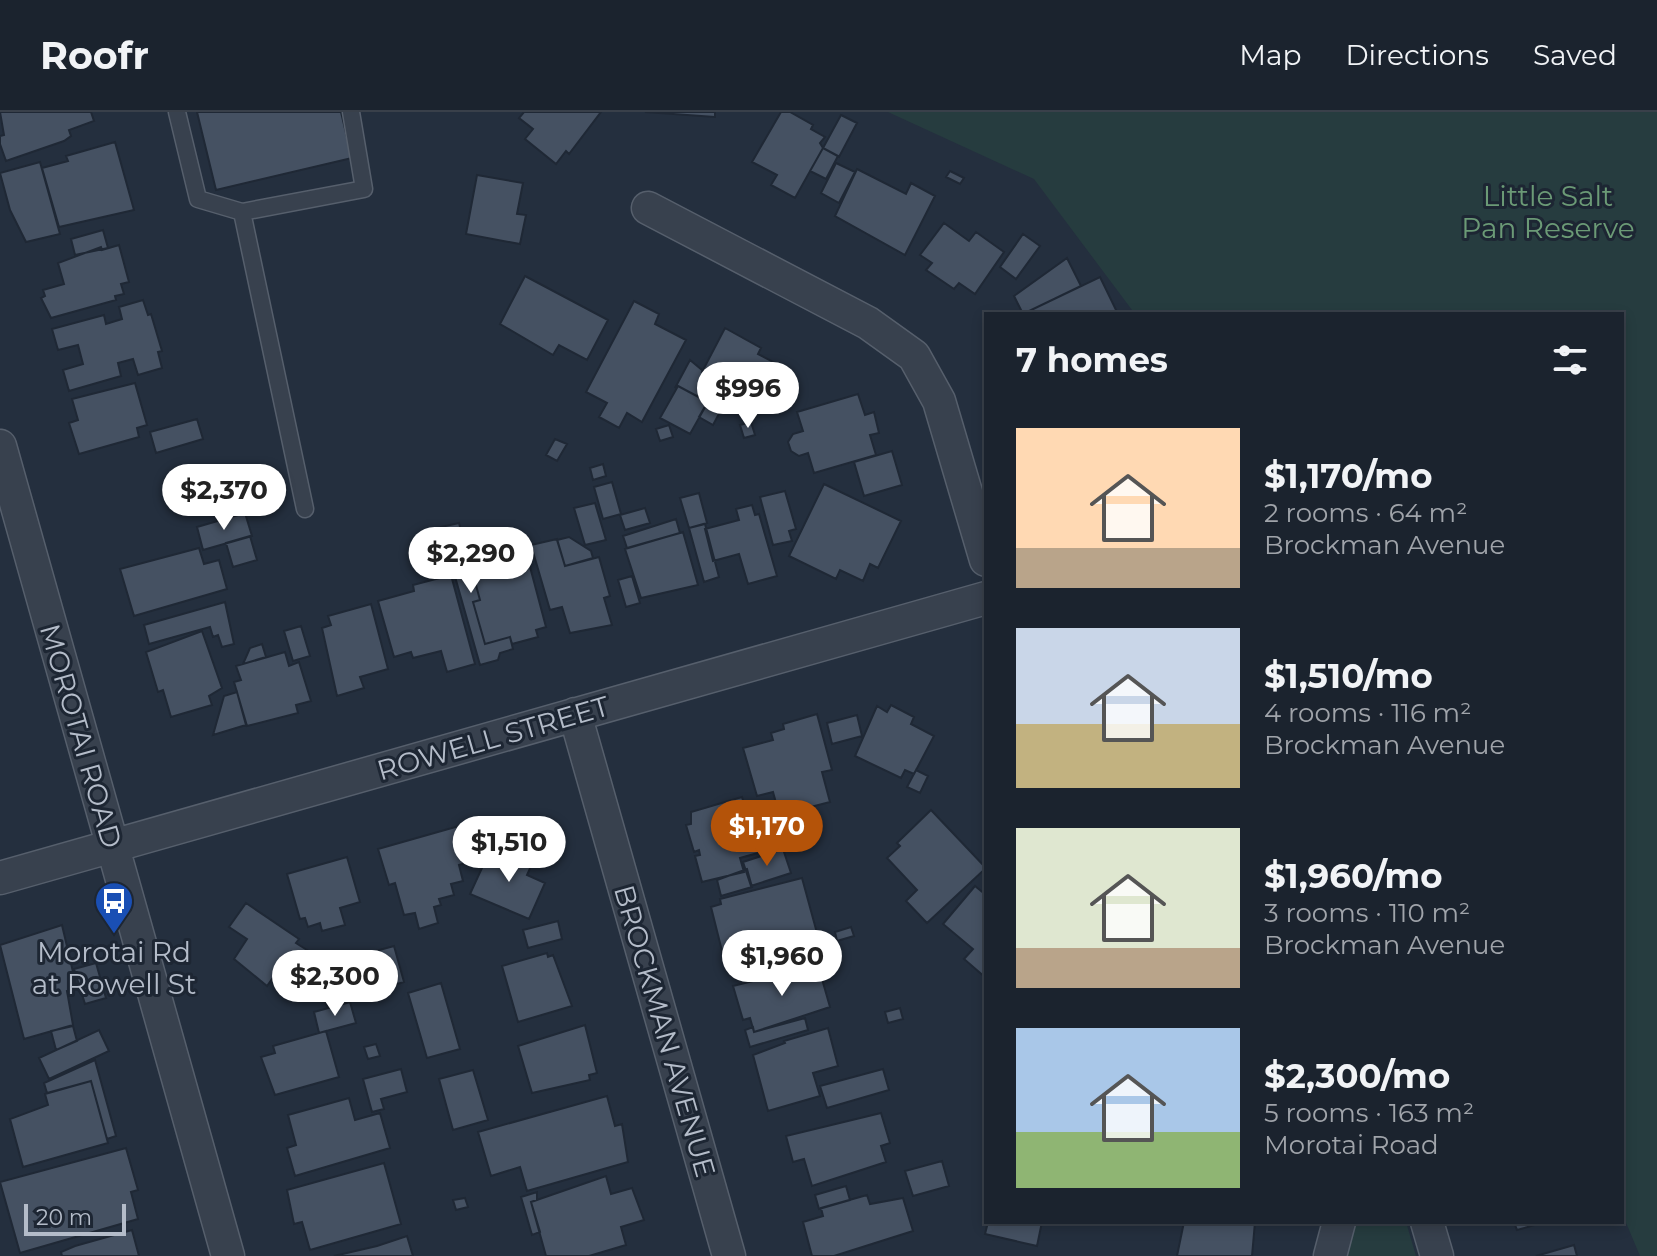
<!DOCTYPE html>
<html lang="en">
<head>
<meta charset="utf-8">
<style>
	body { margin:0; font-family:Montserrat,sans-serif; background:#282f3a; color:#f1f3f6; height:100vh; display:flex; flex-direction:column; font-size:30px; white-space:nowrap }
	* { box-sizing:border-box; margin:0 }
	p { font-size:26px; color:#a0a4aa }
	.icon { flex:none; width:44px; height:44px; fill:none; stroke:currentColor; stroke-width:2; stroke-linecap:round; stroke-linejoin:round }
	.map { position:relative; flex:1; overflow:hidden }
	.panel { position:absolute; left:984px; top:200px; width:640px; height:912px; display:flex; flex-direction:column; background:#1b232e; border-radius:0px; box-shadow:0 4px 12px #0003,0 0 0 2px #39404a }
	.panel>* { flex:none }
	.scale { position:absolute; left:24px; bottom:20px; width:102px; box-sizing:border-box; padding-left:8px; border:4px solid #b4bcc9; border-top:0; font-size:22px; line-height:28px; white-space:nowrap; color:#b4bcc9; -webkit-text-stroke:6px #1d2633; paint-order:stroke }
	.price { position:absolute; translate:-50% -68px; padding:0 18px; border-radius:28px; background:#fff; color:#222; font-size:26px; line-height:52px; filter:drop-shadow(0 2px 4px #0008) }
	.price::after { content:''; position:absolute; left:50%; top:48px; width:24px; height:18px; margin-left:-12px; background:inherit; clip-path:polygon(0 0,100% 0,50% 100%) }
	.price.on { background:#b45309; color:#fff }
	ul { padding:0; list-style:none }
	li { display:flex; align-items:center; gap:24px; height:200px; padding:0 32px }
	li span { display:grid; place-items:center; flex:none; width:224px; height:160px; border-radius:0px; color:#555 }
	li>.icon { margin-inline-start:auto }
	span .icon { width:96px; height:96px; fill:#fffc; stroke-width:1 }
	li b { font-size:34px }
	h2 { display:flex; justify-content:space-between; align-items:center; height:96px; padding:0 32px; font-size:34px }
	header { display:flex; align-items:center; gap:48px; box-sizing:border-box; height:112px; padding:0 40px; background:#1b232e; border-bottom:2px solid #39404a }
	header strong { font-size:38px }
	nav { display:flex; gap:44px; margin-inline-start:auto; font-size:28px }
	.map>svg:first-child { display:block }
</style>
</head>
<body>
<header>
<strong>Roofr</strong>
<nav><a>Map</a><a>Directions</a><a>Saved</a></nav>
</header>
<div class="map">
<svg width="1657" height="1144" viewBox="0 0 1657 1144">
	<rect width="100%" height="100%" fill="#242f3e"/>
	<!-- green -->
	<path fill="#263c3f" d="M888,0h769v1144h-17l-18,-43v-899h-487l-101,-135z
		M1355,1110h51l10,34h-70z"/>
	<!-- building -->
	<path fill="#455162" stroke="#1f2835" stroke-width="2" d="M0,0h91l3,9 -25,9 2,6 -7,5 -58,20 -6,-17v-8l4,-1z
		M197,0h144l11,46 -136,32z
		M524,0h77l-32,42 -3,-3 -10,13 -31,-25 8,-10 -14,-11z
		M645,0h70v5z
		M781,0h9l23,13 -2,4 14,8 -5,6 3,5 -28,50 -24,-13 6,-10 -25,-13z
		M841,3l16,8 -18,34 -16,-9z
		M115,30l19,68 -75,17 -17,-59 26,-7 -2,-5z
		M823,36l15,8 -12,23 -16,-8z
		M40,50l20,72 -34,8 -16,-32 -10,-37z
		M836,51l19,9 -16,31 -18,-10z
		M857,57l49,25 5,-11 24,13 -30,59 -70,-39z
		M950,59l14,7 -4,6 -14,-7z
		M477,63l46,8 -6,31 9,1 -6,29 -54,-10z
		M944,111l25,18 7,-9 28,20 -29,42 -16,-11 -5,6 -28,-19 6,-7 -12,-8z
		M103,118l5,18 -33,7 -4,-16z
		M1023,122l17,12 -24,33 -16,-12z
		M119,133l10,37 -8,2 3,10 -9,2 1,4 -65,18 -10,-20 4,-2 -2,-6 21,-6 -6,-21 43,-16 1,3z
		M1067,146l14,28 -58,28 -9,-18z
		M525,164l83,44 -21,40 -28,-15 -6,10 -53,-31z
		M1100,165l18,37h-100h5z
		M143,188l5,15 3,-1 11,37 -4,1 4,16 -24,7 -5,-16 -15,4 3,13 -52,15 -6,-21 20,-6 -5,-19 -20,5 -6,-21 52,-14 2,9 16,-5 -3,-12z
		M634,189l25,13 -4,10 31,16 -44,82 -15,-9 -8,15 -20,-11 8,-14 -21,-11z
		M725,216l36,20 -3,6 25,13 -12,21 -3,-2 -9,16 -4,-3 -8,16 -48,-24 9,-16 -6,-3z
		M690,248l18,15 -9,16 4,1 -3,6 -22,-12 -3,2z
		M135,271l12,42 -10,3 2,9 -60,17 -10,-31 9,-3 -6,-21z
		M678,274l30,16 -18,32 -30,-16z
		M858,282l7,21 9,-3 5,21 -9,2 6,20 -62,18 -6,-20 -9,3 -8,-5 -3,-9 5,-8 10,-3 -6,-19z
		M707,291l14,7 -8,15 -14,-8z
		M197,307l6,20 -47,14 -6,-21z
		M751,310l4,13 -11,3 -4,-13z
		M669,313l4,12 -13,4 -4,-12z
		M555,327l12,5 -10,17 -11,-6z
		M892,339l10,34 -38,11 -10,-34z
		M603,352l3,12 -13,4 -3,-12z
		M612,370l9,32 -18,5 -9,-32z
		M824,372l77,37 -23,47 -8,-4 -7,17 -23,-11 -4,9 -47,-23z
		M785,379l11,38 -7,2 3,10 -19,4 -13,-48z
		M699,381l8,30 -18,5 -9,-30z
		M595,391l11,37 -21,5 -11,-37z
		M752,393l3,10 4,-1 18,62 -29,8 -9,-30 -26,7 -8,-32 34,-9 -3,-11z
		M645,396l5,15 -25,7 -5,-15z
		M245,401l7,23 -49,14 -6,-23z
		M676,407l4,14 -53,15 -4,-12z
		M459,411l21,77 -7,2 12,42 25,-7 3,12 -13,4 -2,7 -18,5 -39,-138z
		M705,412l14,53 -15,5 -15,-54z
		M683,420l15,53 -57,13 -16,-49z
		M250,424l7,24 -24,7 -7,-24z
		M569,425l22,14 2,7 -28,8 -8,-26z
		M557,427l8,27 34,-9 11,39 -6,2 8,27 -42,8 -8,-26 -12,3 -19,-65z
		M199,436l5,16 15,-4 8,29 -93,27 -14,-47z
		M525,436l21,79 -10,3 2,7 -26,7 -2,-7 -25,7 -12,-42 7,-2 -10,-37z
		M451,463l24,89 -28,8 -6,-21 -28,7 -2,-6 -17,5 -16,-56 36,-10 -1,-6z
		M632,464l8,27 -14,4 -8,-27z
		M225,490l9,42 -12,3 -4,-12 -5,2 -3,-10 -61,17 -5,-19z
		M371,492l17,65 -28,8 4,11 -27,8 -15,-68 9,-3 -3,-9z
		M301,514l9,30 -17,5 -9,-30z
		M202,519l20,57 -13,8 3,9 -41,12 -8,-27 -5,2 -12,-40z
		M262,532l4,13 -23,7 7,-16z
		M285,540l4,14 10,-4 12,39 -15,4 2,8 -51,13 -13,-44 7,-2 -5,-14z
		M237,580l9,33 -33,10 11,-39z
		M891,593l23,12 -3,7 23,12 -20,38 -9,-4 -4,8 -46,-22 22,-50 10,6z
		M817,602l15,56 -10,2 8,30 -27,7 -1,-5 -24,6 -5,-18 -16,4 -14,-48 30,-8 -2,-7 13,-4 -1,-5z
		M857,603l5,21 -30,8 -5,-21z
		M916,658l12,6 -8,17 -13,-6z
		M742,685l5,16 11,-4 11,41 -29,8 4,14 -42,10 -7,-26 5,-1 -1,-5 -5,2 -8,-27 5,-1v-12z
		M931,698l55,58 -59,55 -21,-22 11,-11 -30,-32 13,-12 -3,-3z
		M466,712l10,36 -17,5 4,16 -12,3 3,11 -15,4 2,6 -7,2 4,16 -19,6 -4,-16 -11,2 -9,-32 -6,2 -11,-36z
		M502,736l31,14 -6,13 18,8 -16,36 -59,-25 17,-37 9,4z
		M783,737l8,24 -40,13 -8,-24z
		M347,745l13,45 -20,6 5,17 -23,6 -2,-8 -12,4 -3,-9 -5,1 -13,-45z
		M747,757l5,18 -31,9 -4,-16z
		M802,766l15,55 -92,30 -14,-56 10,-3 -1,-5z
		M975,774l11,9v83l-22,-19 9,-10 -30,-25z
		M246,791l53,36 -3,4 30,19 -8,12 -8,-6 -17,25 -21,-14 -5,7 -33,-27 13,-20 -18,-12z
		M558,809l4,18 -34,9 -5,-18z
		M62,813l15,64 -10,2 6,34 -49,14 -24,-94z
		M851,815l3,9 -17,5 -2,-9z
		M394,834l10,36 -21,6 -11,-36z
		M547,841l1,4 5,-2 19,51 -54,16 -16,-56z
		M96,851l10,35 -21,6 -11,-35z
		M818,853l12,42 -76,25 -4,-14 -7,2 -10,-34z
		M360,862l6,21 -39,11 -6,-21z
		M441,871l19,66 -33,9 -19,-65z
		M350,890l6,21 -37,10 -5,-21z
		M900,896l3,11 -15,4 -3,-11z
		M805,906l3,12 -58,17 -5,-17 8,-3 1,5z
		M585,913l12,48 -8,2 1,5 -58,13 -14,-47z
		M73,914l4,15 -21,9 -5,-19z
		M828,916l10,38 -25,7 7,23 -52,15 -15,-56 32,-12 -1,-2z
		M99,918l10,21 -60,28 -10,-21z
		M326,919l13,46 -64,18 -14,-38 14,-4 -2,-7z
		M376,932l4,12 -12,3 -4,-12z
		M95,948l21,76 -9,3 -16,-58 -44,12 -3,-10z
		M401,957l6,23 -26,7 3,10 -12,3 -9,-33z
		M883,957l6,21 -62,18 -7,-22z
		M473,958l15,50 -35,10 -14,-51z
		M91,969l17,62 -85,24 -13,-48 38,-14 -3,-11z
		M607,984l8,30 7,-2 6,38 -101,29 -7,-24 -29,9 -13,-44z
		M349,986l6,22 25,-7 10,35 -95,28 -8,-28 9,-3 -8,-30z
		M881,1001l9,30 -9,3 5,16 -74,24 -8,-27 -11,3 -7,-26z
		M126,1036l12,42 -7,2 7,27 -118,34 -20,-71z
		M942,1049l7,25 -36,10 -8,-25z
		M384,1051l17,61 -91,26 -8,-28 -8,2 -7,-34z
		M606,1064l5,18 21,-6 12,32 -23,7 5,18 -37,11h-43l-15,-54z
		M846,1074l4,14 -31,9 -4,-14z
		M537,1080v8l-6,2 9,30 -8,3 -11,-38z
		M867,1083l3,9 33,-6 10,33 -79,25h-22l-9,-34 20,-6 -2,-8z
		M465,1086l3,9 -12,3 -3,-10z
		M988,1110h54l-5,24 -52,-12z
		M1184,1110h71l-3,34h-75z
		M1514,1110h31l-28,8z
		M132,1118l7,26h-77l-1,-4 14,-6z
		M407,1124l6,20h-79l43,-10z
		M1574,1133l3,11h-41z"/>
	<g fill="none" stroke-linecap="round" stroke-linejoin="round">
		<!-- service casing -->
		<g stroke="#565f6c" stroke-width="19">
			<path id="service" d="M177,0l21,87 44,13
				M305,397l-63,-297 122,-23 -13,-77"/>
		</g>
		<!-- minor casing -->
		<g stroke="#565f6c" stroke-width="35">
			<path id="minor" d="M648,96l220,115 46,33 25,45 47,159
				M0,334l228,810
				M575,602l154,542
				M0,766l986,-280
				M1427,1110l10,34
				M1330,1144l9,-34"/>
		</g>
		<!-- service -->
		<use href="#service" stroke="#38414e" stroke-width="16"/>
		<!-- minor -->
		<use href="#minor" stroke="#38414e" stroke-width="32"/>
	</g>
	<!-- icons -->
	<defs>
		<g id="bus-pin" transform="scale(2)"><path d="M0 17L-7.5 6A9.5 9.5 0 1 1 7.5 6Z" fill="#1a4fb4" stroke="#1d2633"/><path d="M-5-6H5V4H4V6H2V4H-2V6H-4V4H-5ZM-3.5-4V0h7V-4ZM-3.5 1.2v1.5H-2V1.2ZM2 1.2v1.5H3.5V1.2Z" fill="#fff"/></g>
	</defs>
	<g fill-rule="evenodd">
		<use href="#bus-pin" x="114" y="789"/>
	</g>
	<g text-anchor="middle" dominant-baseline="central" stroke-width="6" stroke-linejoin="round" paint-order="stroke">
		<!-- park labels -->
		<g font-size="28" fill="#6b9a76" stroke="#1d2633">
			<text x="1548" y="84">Little Salt<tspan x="1548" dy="32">Pan Reserve</tspan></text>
		</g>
		<!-- street labels -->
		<g font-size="28" fill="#b4bcc9" stroke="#1d2633">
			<text transform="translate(81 624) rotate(74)">MOROTAI ROAD</text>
			<text transform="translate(493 626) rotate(-16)">ROWELL STREET</text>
			<text transform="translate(665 919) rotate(74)">BROCKMAN AVENUE</text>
		</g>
		<!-- poi labels -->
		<g font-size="28" fill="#b4bcc9" stroke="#1d2633">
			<text x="114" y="840">Morotai Rd<tspan x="114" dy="32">at Rowell St</tspan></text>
		</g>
	</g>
</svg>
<div class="scale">20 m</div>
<b class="price" style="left:748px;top:318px">$996</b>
<b class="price" style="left:224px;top:420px">$2,370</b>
<b class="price" style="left:471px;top:483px">$2,290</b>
<b class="price on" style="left:767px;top:756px">$1,170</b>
<b class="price" style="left:509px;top:772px">$1,510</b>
<b class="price" style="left:782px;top:886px">$1,960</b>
<b class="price" style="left:335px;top:906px">$2,300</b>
<section class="panel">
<h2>7 homes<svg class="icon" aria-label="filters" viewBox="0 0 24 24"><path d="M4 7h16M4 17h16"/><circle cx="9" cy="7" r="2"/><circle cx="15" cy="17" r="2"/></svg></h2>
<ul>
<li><span style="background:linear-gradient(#ffd9b3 75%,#b9a48a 0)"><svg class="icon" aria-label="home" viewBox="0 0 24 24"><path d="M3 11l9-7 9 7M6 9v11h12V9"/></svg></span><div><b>$1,170/mo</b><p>2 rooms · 64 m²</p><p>Brockman Avenue</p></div></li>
<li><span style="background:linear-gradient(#c9d6e8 60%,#c2b280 0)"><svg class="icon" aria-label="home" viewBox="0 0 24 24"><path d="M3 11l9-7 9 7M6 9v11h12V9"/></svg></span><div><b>$1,510/mo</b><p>4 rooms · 116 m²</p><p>Brockman Avenue</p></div></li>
<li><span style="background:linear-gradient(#dfe7d0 75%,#b9a48a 0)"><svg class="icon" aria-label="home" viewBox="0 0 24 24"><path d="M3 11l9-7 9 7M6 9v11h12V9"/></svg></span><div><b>$1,960/mo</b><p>3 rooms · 110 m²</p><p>Brockman Avenue</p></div></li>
<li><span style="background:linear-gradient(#a9c7e8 65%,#8fb573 0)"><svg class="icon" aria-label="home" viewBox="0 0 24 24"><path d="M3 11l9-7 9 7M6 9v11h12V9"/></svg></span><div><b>$2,300/mo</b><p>5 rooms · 163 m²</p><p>Morotai Road</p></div></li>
</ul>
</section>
</div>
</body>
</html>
